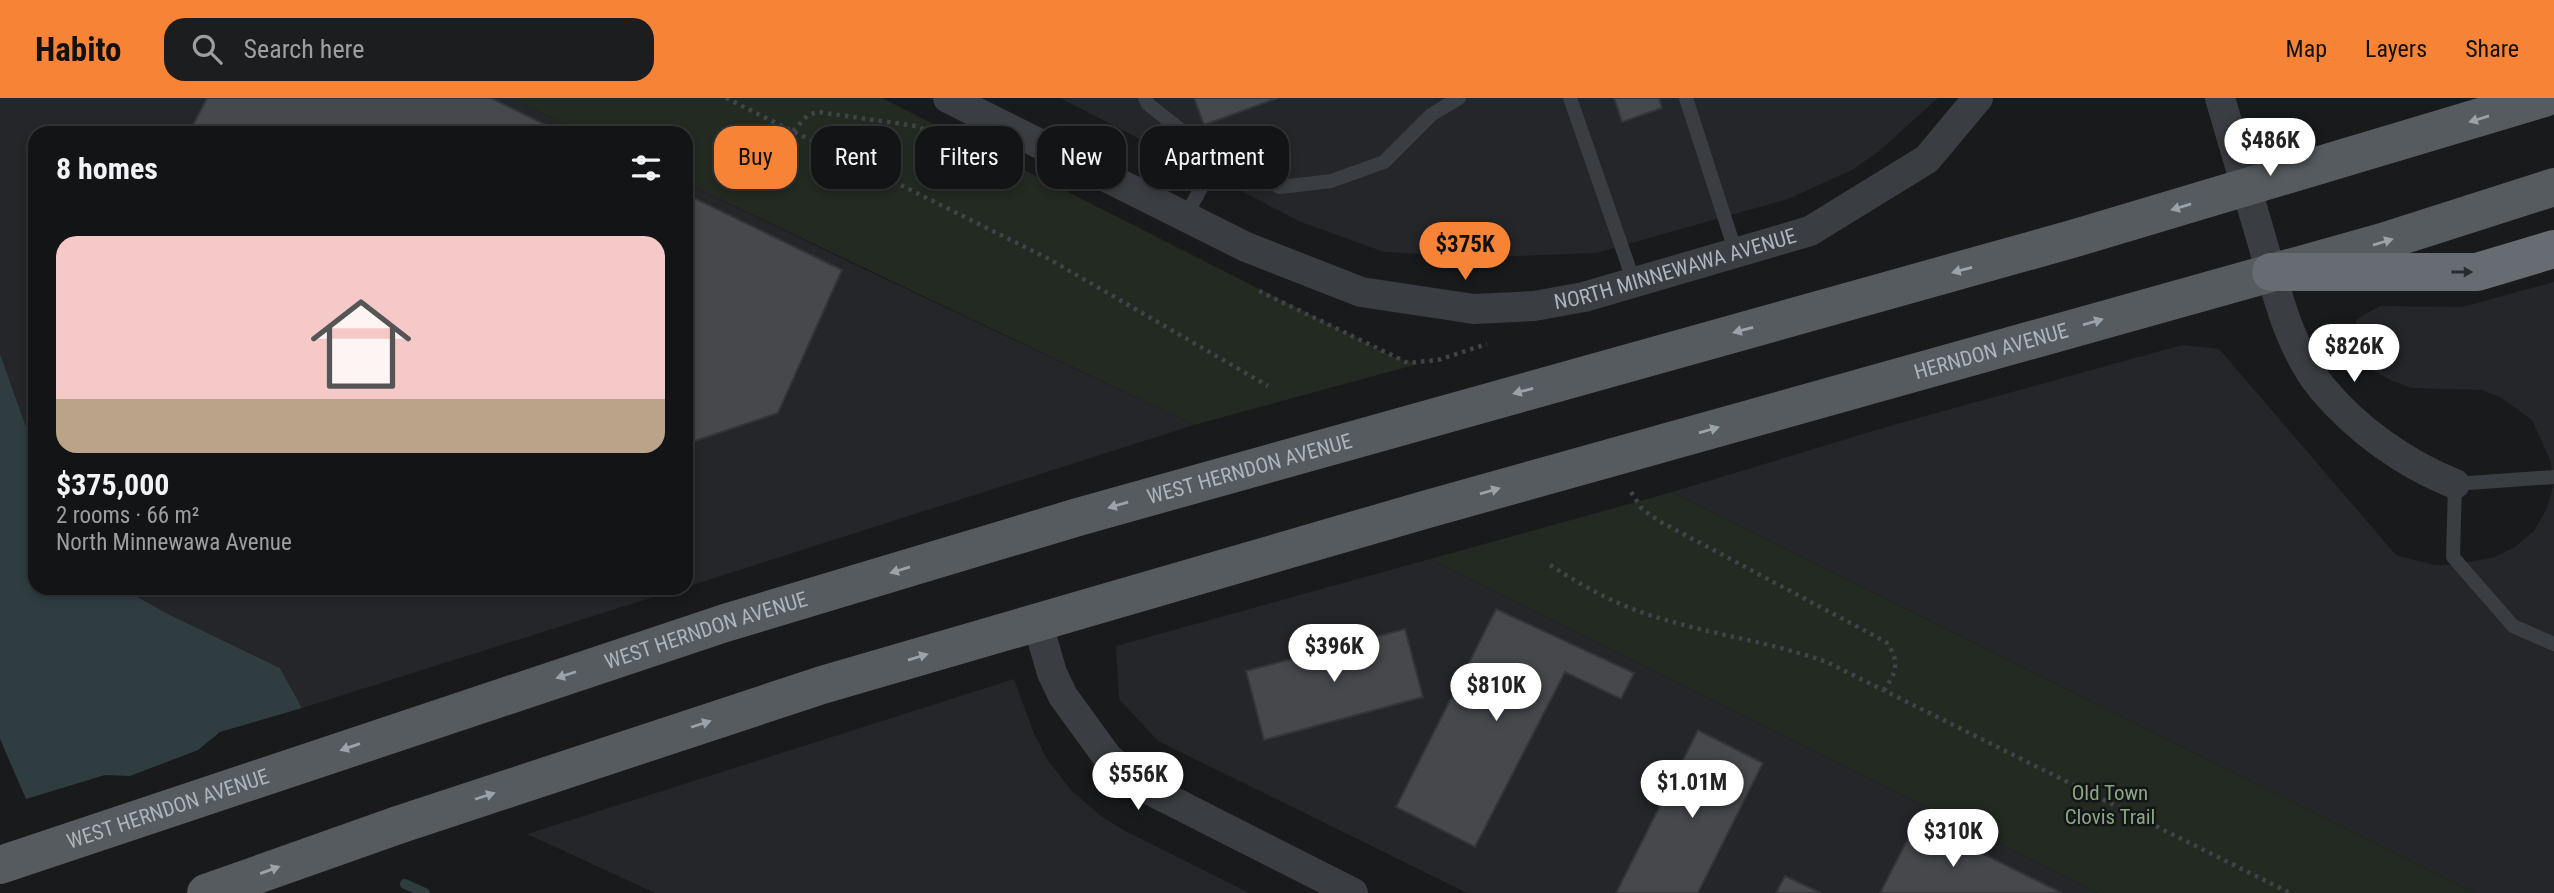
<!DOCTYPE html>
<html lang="en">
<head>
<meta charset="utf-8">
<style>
	body { margin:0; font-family:"Roboto Condensed",sans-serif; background:#1c1d1e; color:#f1f3f6; height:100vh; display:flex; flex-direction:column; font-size:26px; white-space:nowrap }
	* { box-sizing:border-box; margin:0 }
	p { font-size:23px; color:#9d9ea0 }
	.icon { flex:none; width:38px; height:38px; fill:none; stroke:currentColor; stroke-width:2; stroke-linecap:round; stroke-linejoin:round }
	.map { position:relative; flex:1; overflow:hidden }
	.details { position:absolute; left:28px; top:28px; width:665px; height:469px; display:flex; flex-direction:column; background:#131415; border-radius:21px; box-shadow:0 4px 10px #0003,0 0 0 2px #323334 }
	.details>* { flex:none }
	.hud { position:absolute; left:714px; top:28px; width:665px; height:63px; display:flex; gap:14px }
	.price { position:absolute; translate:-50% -60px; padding:0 16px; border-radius:24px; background:#fff; color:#222; font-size:23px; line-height:46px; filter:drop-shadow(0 2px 4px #0008) }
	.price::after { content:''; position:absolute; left:50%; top:42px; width:21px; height:16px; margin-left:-10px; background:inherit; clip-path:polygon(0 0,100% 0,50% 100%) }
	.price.on { background:#f78337; color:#111 }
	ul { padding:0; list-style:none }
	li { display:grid; align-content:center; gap:14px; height:371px; padding:0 28px }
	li+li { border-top:2px solid #323334 }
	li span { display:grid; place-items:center; height:217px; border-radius:21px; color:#555 }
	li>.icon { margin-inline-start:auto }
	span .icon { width:126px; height:126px; fill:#fffc; stroke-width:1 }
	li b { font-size:30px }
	h2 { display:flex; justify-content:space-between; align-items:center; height:84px; padding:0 28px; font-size:30px }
	.pill { padding:0 24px; border-radius:21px; background:#131415; box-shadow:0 4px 10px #0003,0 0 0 2px #323334; font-size:24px; line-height:63px }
	.pill.on { background:#f78337; color:#111 }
	header { display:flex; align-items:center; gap:42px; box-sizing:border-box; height:98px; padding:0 35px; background:#f78337; color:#111 }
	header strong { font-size:33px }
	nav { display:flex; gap:38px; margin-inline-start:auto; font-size:24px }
	.search { width:490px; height:63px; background:#1c1d1e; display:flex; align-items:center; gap:18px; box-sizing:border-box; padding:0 24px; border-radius:21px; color:#9d9ea0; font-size:26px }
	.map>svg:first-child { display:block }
</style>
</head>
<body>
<header>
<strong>Habito</strong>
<div class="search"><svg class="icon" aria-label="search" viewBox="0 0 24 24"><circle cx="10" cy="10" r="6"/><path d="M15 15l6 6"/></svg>Search here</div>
<nav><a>Map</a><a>Layers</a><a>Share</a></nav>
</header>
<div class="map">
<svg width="2554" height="795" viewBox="0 0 2554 795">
	<rect width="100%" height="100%" fill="#191a1c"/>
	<!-- built -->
	<path fill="#252629" d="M0,0h511l72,35h-548v319l-35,-98z
		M1060,0h878l-60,54 -26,18 -64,29 -192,54 -106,4 -106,-5 -83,-30z
		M686,85l176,85 332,157 -508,162z
		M2554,184v611h-79l-803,-401 221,-67 289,-80 37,4 177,206 38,10h19l42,-8 20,-10 19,-16 13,-23 6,-21 -2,-25 -19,-42 -32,-23 -19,-7 -69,-2 -20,-7 -22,-12 -14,-19 -3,-16 4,-15 23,-13 82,1z
		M1430,461l668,334h-631l-309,-152 -39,-42 -3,-53z
		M122,490h560l-380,120 -22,-40 -114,-55z
		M1014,581l19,52 14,28 24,31 30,26 24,15 124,62h-594l-128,-59z"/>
	<!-- green -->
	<path fill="#222a21" d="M511,0h371l512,259 24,7 -224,61 -508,-242v-50h-103z
		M1672,394l803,401h-377l-668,-334z"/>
	<!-- water -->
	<path fill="#2f3d41" d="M0,256l35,98v136h87l44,25 114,55 22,40 -82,24 -22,18 -68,26 -25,-1 -79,24 -26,-60z"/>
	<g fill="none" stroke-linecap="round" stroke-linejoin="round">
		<!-- stream -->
		<path stroke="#2f3d41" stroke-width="10" d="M405,786l20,9"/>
	</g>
	<!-- building -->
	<path fill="#46484c" stroke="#333538" stroke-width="2" d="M207,0h284l71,35h-373z
		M1194,0h84l-74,27z
		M1614,0h45l3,10 -40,14z
		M686,96l156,76 -64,143 -92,31z
		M1496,511l138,64 -13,26 -56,-27 -90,175 -79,-40z
		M1405,531l18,68 -159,43 -18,-69z
		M1698,632l65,33 -65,130h-82z
		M1917,723l145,72h-182z
		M1785,778l36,17h-45z"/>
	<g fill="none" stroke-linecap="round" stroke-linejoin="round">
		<!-- path -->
		<path stroke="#404448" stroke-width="4.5" stroke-dasharray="3.5 5" stroke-linecap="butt" d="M726,0l323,161 219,127
			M793,33l15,-16 10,-3 98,14 43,19
			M1259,193l149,72 30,-3 49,-16
			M1631,394l11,17 17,12 227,121c14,18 11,30 -2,48
			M1550,467c33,21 68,41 106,52 57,18 115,25 171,45l463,231"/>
		<!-- lane -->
		<path stroke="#3a3d41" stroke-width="14" d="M1145,0l3,6 69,55 63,28 51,-6 53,-19 47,-47 28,-17
			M1570,0l64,184
			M1686,0l50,155
			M1185,119l32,-58
			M2554,379l-99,7 -2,73 60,69 41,18"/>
		<!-- street -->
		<g stroke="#3a3d41" stroke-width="30">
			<path id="s1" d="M948,0l298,149 115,45 113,17 60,-3 50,-9 226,-66 117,-72 51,-61"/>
			<path d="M2220,0c14,48 28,95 42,143 14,49 27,107 60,147 35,42 83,76 133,96"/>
			<path d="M1037,523l15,52 11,23 45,62 40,31 205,104"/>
		</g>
		<!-- primary -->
		<g stroke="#565b60" stroke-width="38">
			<path id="s2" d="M0,767l725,-242 353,-106 994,-278 472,-141"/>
			<path id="s3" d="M206,795l192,-68 424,-140 602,-175 958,-268 172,-55"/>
		</g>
		<!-- highway -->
		<path stroke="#666c72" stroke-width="38" d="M2271,174h206l77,-23"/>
	</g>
	<!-- one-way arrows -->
	<defs><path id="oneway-solid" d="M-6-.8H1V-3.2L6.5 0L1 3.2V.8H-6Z" transform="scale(1.75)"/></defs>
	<g fill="#9ba3aa">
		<use href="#oneway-solid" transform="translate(2479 21) rotate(163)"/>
		<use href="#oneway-solid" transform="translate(2181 109) rotate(163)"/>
		<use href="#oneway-solid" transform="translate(2383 144) rotate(-17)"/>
		<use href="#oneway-solid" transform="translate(1962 172) rotate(165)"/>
		<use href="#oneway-solid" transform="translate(2093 224) rotate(-16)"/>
		<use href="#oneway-solid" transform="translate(1743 232) rotate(165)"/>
		<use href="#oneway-solid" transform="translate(1523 293) rotate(165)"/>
		<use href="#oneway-solid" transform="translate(1709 332) rotate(-16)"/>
		<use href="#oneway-solid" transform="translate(1490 393) rotate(-16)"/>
		<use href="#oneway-solid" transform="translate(1118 407) rotate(164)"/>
		<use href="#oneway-solid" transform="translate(900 472) rotate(163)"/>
		<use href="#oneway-solid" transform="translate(918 559) rotate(-17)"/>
		<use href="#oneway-solid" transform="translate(566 577) rotate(162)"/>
		<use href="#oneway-solid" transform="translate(701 626) rotate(-18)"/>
		<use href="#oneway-solid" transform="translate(350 649) rotate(161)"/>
		<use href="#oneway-solid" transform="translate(485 698) rotate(-18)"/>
		<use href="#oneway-solid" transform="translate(270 772) rotate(-20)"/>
	</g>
	<use fill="#282b2e" href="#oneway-solid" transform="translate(2462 174)"/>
	<g text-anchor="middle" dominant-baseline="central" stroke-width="5" stroke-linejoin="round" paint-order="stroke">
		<!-- street labels -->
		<g font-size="21" fill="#acb5bc" stroke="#141517">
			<text stroke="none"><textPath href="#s1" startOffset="777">NORTH MINNEWAWA AVENUE</textPath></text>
			<text stroke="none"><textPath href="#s3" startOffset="1866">HERNDON AVENUE</textPath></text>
			<text stroke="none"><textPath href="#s2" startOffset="1311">WEST HERNDON AVENUE</textPath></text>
			<text stroke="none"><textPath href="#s2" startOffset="744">WEST HERNDON AVENUE</textPath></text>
			<text stroke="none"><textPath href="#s2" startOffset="177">WEST HERNDON AVENUE</textPath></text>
		</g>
		<!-- park labels -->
		<g font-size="21" fill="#8aa782" stroke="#141517">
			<text x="2110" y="695">Old Town<tspan x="2110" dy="24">Clovis Trail</tspan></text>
		</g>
	</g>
</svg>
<b class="price" style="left:2270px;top:80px">$486K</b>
<b class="price on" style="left:1465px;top:184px">$375K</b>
<b class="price" style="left:2354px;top:286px">$826K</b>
<b class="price" style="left:1334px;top:586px">$396K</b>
<b class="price" style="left:1496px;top:625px">$810K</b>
<b class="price" style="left:1138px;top:714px">$556K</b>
<b class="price" style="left:1692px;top:722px">$1.01M</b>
<b class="price" style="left:1953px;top:771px">$310K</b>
<div class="hud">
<a class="pill on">Buy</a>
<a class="pill">Rent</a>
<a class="pill">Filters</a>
<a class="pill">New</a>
<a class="pill">Apartment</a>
</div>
<section class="details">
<h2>8 homes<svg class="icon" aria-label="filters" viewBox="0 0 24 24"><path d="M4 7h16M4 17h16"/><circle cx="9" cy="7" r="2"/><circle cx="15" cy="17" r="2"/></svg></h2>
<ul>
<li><span style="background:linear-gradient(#f6c9c9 75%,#b9a48a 0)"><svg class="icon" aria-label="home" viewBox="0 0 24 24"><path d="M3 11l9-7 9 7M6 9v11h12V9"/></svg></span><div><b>$375,000</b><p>2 rooms · 66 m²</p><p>North Minnewawa Avenue</p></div></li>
</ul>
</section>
</div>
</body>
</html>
